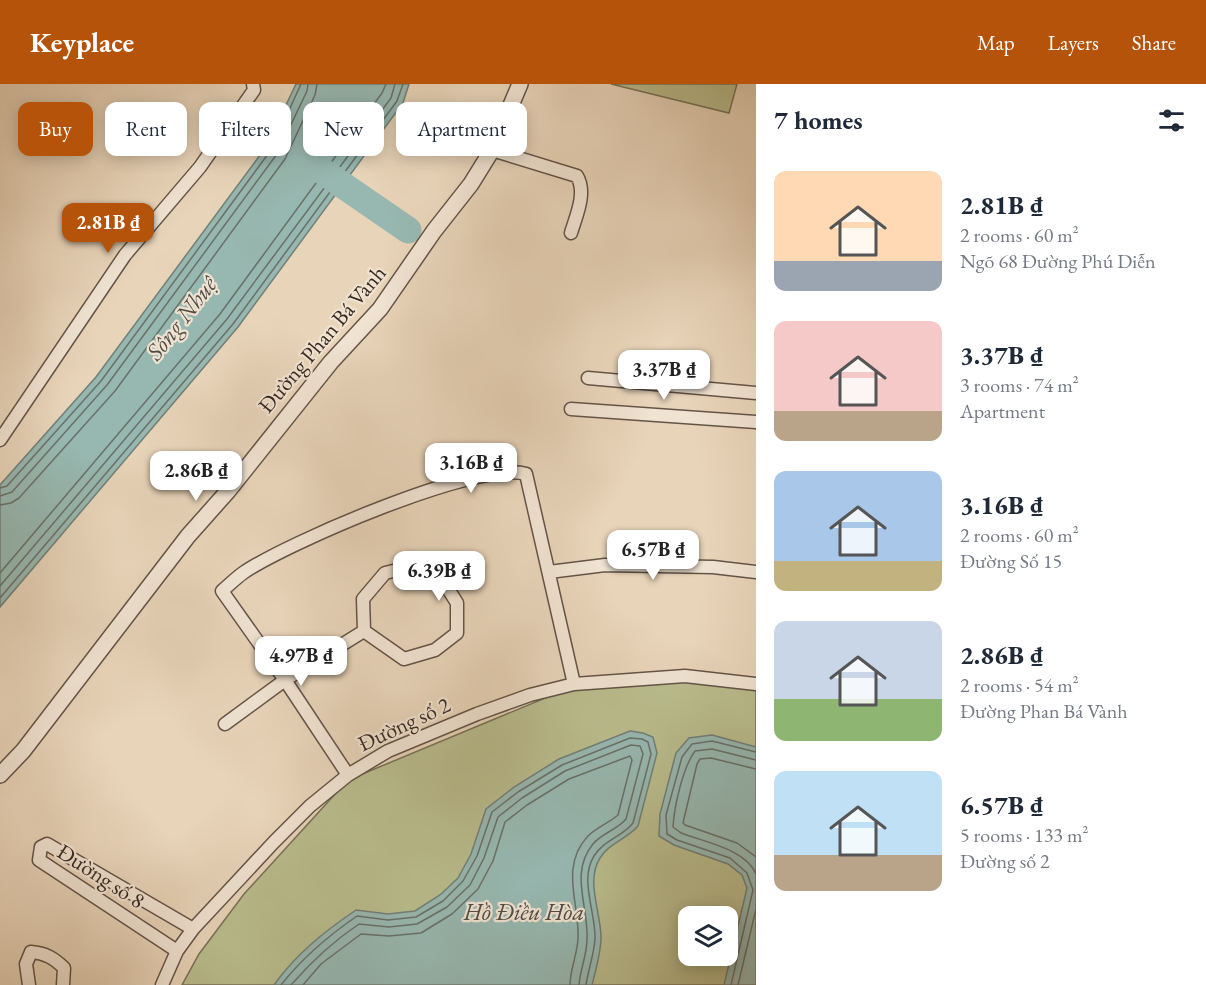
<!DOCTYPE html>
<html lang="en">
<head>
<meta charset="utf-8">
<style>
	body { margin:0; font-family:"EB Garamond",serif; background:#f2f2f3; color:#1f2937; height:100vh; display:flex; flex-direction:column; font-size:22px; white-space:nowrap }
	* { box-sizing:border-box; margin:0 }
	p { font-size:20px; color:#747a83 }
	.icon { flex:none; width:33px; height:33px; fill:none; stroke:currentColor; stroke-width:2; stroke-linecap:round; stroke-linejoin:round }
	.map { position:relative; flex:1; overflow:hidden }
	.details { display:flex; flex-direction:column; background:#fff; width:450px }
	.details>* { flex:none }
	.banner { position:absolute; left:18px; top:18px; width:570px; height:54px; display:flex; gap:12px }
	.fabs { position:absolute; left:678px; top:822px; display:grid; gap:12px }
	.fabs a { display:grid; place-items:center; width:60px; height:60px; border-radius:12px; background:#fff; box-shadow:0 3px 15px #0003; font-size:30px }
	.price { position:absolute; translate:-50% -51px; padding:0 14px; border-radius:12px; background:#fff; color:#222; font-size:20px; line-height:39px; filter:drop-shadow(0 2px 3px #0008) }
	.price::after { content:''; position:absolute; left:50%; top:36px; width:18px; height:14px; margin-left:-9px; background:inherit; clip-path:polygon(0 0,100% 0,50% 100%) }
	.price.active { background:#b45309; color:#fff }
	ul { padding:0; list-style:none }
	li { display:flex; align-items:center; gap:18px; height:150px; padding:0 18px }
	li span { display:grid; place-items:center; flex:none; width:168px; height:120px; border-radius:12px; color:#555 }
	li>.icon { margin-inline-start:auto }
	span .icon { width:72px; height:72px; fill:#fffc; stroke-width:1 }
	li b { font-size:26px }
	h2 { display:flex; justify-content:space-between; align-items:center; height:72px; padding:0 18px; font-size:26px }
	.pill { padding:0 21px; border-radius:12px; background:#fff; box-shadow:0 3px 15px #0003; font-size:21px; line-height:54px }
	.pill.active { background:#b45309; color:#fff }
	header { display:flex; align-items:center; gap:36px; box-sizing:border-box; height:84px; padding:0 30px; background:#b45309; color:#fff }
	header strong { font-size:28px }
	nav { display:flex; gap:33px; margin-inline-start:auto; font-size:21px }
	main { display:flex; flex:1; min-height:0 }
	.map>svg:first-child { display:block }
</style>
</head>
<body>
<header>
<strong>Keyplace</strong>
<nav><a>Map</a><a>Layers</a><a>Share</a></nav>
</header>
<main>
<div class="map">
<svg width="756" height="901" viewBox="0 0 756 901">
	<rect width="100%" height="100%" fill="#e8d4b9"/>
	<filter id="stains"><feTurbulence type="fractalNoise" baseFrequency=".00333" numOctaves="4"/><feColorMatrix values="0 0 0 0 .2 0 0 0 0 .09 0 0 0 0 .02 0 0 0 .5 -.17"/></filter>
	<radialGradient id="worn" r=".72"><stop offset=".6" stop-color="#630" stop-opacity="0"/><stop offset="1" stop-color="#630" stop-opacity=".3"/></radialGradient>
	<!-- green -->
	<path fill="#b9bc8d" stroke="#787258" stroke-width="1.5" fill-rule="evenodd" d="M611,0h126l-8,29z
		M685,595l71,9v297h-574l17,-31 45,-60 104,-114 226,-94zM688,832h40v40h-40z"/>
	<!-- water -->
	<path fill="#97b8b1" stroke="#717f78" stroke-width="1.5" d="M296,0h113l-6,19 -165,224 -238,280v-122l96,-108 170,-230z
		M630,647l13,2 10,4 4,16 -19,73c-11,13 -29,17 -38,32 -15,24 2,56 1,82 -1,15 -5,30 -9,45h-318c22,-31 51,-54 82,-75l32,4 27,-3 25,-16 18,-17 13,-24 15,-45 28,-22 45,-28z
		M712,651l44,12v238h-32l23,-97 -5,-13 -14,-11 -54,-19 -15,-9 1,-22 16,-61 13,-15z"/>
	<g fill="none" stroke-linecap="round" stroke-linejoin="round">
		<!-- shore -->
		<path stroke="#68706a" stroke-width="1.5" d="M0,404l7,-2 94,-105 170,-231 30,-66
			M0,412l12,-4 95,-107 170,-231 30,-63 1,-7
			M0,421l11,-2 8,-5 96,-107 170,-232 30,-64 2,-11
			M0,489l220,-259 162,-221 4,-9
			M0,502l227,-267 164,-221 4,-14
			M0,514l233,-274 164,-223 6,-17
			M756,676l-44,-11 -17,2c-12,16 -21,56 -22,76l8,6c23,9 65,16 75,41
			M756,685l-45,-11 -11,1 -3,5 -14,59 2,2 52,18 19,14
			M281,901c22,-28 47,-49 76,-69l31,4 28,-3 27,-16 20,-20 14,-25 15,-44 26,-20 44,-27 68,-27 12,1 6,3 3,12 -18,69c-11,14 -29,17 -39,33 -15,24 2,56 1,83 -1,16 -7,31 -9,46
			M291,901c21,-24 41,-43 68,-61l30,3 28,-3 30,-17 23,-22 14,-27 14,-41 24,-19 43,-27 66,-26 9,1 3,8 -17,65c-9,11 -24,14 -33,25 -24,29 -4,63 -6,95 0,16 -7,31 -8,46
			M303,901l18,-21 40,-30 28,2 32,-3 31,-19 26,-25 15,-28 12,-39 22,-17 42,-26 61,-23 2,4 -14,55c-9,8 -21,12 -30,21 -29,31 -8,68 -10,103 -1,16 -8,31 -8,46
			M731,901l22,-95 -6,-17 -17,-15 -53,-18 -10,-6 -1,-19 16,-58 10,-13 20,-3 44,11
			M738,901l18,-76"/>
		<!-- river -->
		<path stroke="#97b8b1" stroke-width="27" d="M312,80l96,66"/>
		<!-- minor casing -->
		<g stroke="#645448" stroke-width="15">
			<path id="minor" d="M492,66l85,26c10,17 -1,40 -6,57
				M588,294l168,15
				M571,325l185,13
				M0,356l125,-185 75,-88 54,-77 -1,-6
				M414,482l24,7 19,30v30l-22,17 -31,9 -40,-28 -1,-32 22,-26z
				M549,488l56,-7 108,2 43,5
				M225,640l60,-44 79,-49
				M348,691l-63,-95 -63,-89c7,-6 14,-13 21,-18 42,-29 237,-114 283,-99l48,210
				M177,867l-138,-91 2,-13 6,-3 146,85
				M29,901l-3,-21 5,-12c14,1 23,6 33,16l-1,17
				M162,901l15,-34 16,-22 81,-87 36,-36 38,-31 40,-24 89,-37 53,-19 44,-11 111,-8 71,8"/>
		</g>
		<!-- tertiary casing -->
		<g stroke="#645448" stroke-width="18">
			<path id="tertiary" d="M0,691l23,-24 165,-215 40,-45 103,-129 49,-53 54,-78 37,-47 21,-34 28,-66"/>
		</g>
		<!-- minor -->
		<use href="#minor" stroke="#f0e3d2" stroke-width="12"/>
		<!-- tertiary -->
		<use href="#tertiary" stroke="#f0e3d2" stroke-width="15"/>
	</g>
	<g text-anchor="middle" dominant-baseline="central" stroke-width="4.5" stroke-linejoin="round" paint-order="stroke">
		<!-- street labels -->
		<g font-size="22" fill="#382922" stroke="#f0e3d2">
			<text transform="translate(322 255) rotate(-50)">Đường Phan Bá Vành</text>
			<text transform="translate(404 640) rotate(-25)">Đường số 2</text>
			<text transform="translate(101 792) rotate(33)">Đường số 8</text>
		</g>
		<!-- water labels -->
		<g font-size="24" font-style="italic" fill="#504d46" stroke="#f0e3d2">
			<text transform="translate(181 234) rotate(-52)">Sông Nhuệ</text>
			<text x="524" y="827">Hồ Điều Hòa</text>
		</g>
	</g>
	<rect width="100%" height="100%" filter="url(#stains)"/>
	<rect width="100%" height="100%" fill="url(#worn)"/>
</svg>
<div class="fabs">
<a><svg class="icon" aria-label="layers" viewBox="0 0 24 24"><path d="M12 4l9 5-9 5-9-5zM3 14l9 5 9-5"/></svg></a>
</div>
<b class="price active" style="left:108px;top:170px">2.81B ₫</b>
<b class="price" style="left:664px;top:317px">3.37B ₫</b>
<b class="price" style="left:471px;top:410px">3.16B ₫</b>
<b class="price" style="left:196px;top:418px">2.86B ₫</b>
<b class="price" style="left:653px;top:497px">6.57B ₫</b>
<b class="price" style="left:439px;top:518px">6.39B ₫</b>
<b class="price" style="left:301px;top:603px">4.97B ₫</b>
<div class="banner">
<a class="pill active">Buy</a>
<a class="pill">Rent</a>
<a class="pill">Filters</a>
<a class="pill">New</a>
<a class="pill">Apartment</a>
</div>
</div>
<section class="details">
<h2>7 homes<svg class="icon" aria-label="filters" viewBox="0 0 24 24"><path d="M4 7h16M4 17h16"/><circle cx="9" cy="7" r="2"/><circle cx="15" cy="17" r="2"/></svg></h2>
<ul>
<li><span style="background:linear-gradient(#ffd9b3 75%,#9aa5b1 0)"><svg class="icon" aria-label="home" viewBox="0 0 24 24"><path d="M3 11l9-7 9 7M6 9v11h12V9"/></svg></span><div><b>2.81B ₫</b><p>2 rooms · 60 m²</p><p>Ngõ 68 Đường Phú Diễn</p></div></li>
<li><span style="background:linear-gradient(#f6c9c9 75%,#b9a48a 0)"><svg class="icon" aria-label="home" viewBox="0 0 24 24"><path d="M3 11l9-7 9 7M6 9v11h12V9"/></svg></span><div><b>3.37B ₫</b><p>3 rooms · 74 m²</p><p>Apartment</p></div></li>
<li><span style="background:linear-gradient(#a9c7e8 75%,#c2b280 0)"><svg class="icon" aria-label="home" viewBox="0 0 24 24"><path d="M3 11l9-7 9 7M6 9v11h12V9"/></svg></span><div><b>3.16B ₫</b><p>2 rooms · 60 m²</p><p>Đường Số 15</p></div></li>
<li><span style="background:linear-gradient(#c9d6e8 65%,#8fb573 0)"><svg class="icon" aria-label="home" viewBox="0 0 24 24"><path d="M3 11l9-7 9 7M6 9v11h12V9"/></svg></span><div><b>2.86B ₫</b><p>2 rooms · 54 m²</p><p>Đường Phan Bá Vành</p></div></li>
<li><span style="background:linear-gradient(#bfe0f5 70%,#b9a48a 0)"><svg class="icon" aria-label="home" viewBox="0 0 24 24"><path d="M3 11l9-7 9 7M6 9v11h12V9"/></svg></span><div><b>6.57B ₫</b><p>5 rooms · 133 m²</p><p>Đường số 2</p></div></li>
</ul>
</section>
</main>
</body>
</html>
